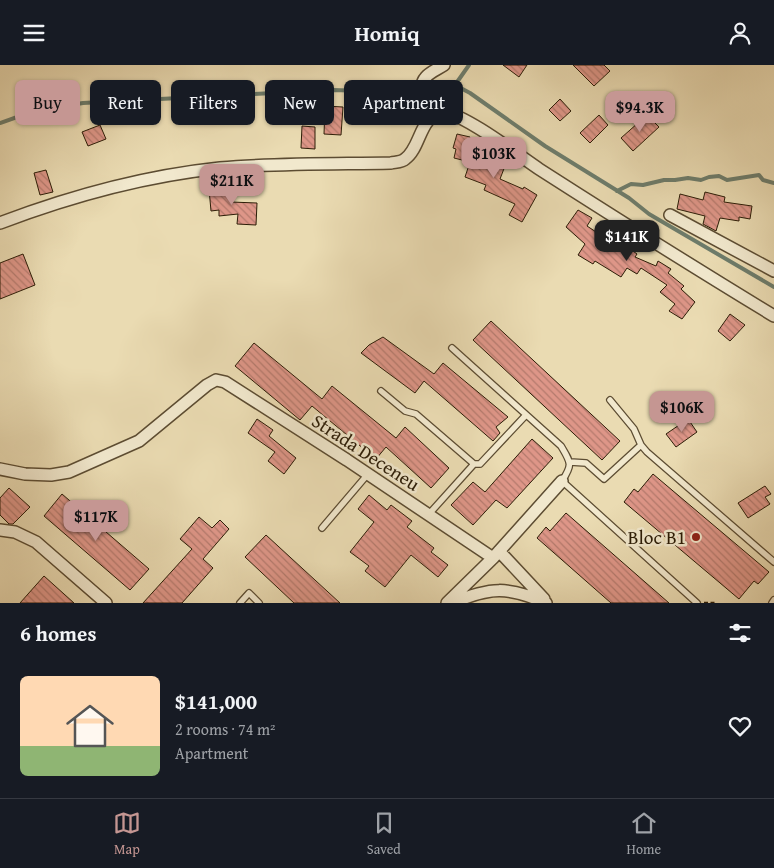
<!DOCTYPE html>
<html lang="en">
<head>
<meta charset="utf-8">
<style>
	body { margin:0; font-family:"Gentium Book Plus",serif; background:#20242c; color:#f1f3f6; height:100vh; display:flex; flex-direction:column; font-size:19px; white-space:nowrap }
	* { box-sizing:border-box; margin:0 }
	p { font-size:16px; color:#9ea1a6 }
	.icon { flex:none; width:28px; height:28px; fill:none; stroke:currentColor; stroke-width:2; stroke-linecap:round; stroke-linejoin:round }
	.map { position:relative; height:538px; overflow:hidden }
	.panel { display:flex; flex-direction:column; background:#171b24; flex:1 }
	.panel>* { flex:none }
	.top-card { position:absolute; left:15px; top:15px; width:500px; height:45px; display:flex; gap:10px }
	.price { position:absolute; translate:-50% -42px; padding:0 11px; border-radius:10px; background:#c59692; color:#111; font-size:16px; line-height:32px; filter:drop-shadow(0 1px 2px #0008) }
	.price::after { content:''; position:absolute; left:50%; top:30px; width:15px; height:11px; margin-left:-8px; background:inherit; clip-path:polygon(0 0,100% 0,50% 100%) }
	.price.selected { background:#222; color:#fff }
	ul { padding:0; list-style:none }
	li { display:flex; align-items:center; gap:15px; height:125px; padding:0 20px }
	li+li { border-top:1px solid #363941 }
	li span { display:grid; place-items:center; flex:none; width:140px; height:100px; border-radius:8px; color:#555 }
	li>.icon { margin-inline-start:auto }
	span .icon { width:60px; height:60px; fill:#fffc; stroke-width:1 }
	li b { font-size:21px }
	h2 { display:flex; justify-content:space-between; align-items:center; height:60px; padding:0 20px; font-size:21px }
	.tag { padding:0 18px; border-radius:8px; background:#171b24; box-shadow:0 1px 4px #0004; font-size:18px; line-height:45px }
	.tag.selected { background:#c59692; color:#111 }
	header { display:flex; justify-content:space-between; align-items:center; height:65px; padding:0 20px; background:#171b24; font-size:22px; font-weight:800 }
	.tabs { display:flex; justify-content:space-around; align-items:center; height:70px; border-top:1px solid #363941; background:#171b24; font-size:14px; color:#9ea1a6 }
	.tabs a { display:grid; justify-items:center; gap:2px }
	.tabs .selected { color:#c59692 }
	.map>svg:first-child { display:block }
</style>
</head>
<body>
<header><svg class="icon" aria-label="menu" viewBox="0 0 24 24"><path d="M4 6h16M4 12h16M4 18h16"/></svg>Homiq<svg class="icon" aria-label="person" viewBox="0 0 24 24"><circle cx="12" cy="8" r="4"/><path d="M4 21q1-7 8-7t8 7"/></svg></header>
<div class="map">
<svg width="774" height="538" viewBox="0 0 774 538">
	<defs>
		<pattern id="building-back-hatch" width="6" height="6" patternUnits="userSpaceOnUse" patternTransform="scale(1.25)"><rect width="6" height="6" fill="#de9688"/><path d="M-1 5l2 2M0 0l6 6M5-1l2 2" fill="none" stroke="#b47a6d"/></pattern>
	</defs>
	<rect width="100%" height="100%" fill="#eadbb2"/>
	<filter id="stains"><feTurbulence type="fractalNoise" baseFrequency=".004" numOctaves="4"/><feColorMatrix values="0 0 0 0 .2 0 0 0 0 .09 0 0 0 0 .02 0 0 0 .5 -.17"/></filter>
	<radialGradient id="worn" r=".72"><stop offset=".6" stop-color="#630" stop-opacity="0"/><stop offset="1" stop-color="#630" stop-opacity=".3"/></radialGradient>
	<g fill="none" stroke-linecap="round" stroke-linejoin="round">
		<!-- stream -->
		<path stroke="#6d7c6b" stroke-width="4" d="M455,20l14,-20
			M0,58l34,-12 49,-8 250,-13 65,2 57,-7 15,8 75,53 84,52 20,16 125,73
			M617,126l14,-7 12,1 21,-5h11l13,-2 13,2 8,-3 10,-1 8,4 32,-5 4,5 11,3"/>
	</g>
	<!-- building -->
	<path fill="url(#building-back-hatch)" stroke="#2c1d07" d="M503,0h24l-8,12z
		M573,0h31l6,6 -16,15z
		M560,34l11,12 -11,10 -11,-11z
		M325,41l18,1 -2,28 -17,-1z
		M599,50l9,10 -18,18 -10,-10z
		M647,50l12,12 -26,24 -12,-13z
		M100,60l6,14 -18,7 -6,-14z
		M302,61l13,1v22l-14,-1z
		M457,69l13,3 -3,14 38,15 -5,13 23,10 1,-2 13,8 -15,27 -13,-7 6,-11 -31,-14 2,-5 -21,-8 5,-15 -16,-4 2,-9 -3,-1z
		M46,105l7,22 -13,3 -6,-22z
		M229,120l2,17 26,1 -1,22 -19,-1 1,-10 -19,2v-6l-8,1 -2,-22h8v-3z
		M705,127l20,5 -1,5 28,4 -2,13 -11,-2v4l-19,-3 -4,13 -13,-7 2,-8 -28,-7 3,-15 23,6z
		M578,145l14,8 -5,8 32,21 3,-4 15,11 -2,3 21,9 2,-5 13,8 -3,4 16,13 -3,3 14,13 -13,17 -13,-8 6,-7 -15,-12 7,-7 -26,-17 -4,6 -10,-6 -6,9 -26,-16 -2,3 -15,-9 7,-11 -19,-17z
		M23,189l12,31 -35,14v-36z
		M730,249l15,11 -15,16 -12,-10z
		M491,256l129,120 -18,19 -129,-120z
		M383,272l51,37 9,-11 65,54 -12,10 4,6 -7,8 -69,-60 -9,12 -54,-40 8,-8z
		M254,278l68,56 10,-13 64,52 9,-11 44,41 -18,20 -45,-41 -10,12 -64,-53 -12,14 -65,-54z
		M257,354l16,11 -4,6 27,22 -12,16 -16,-13 7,-9 -27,-19z
		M688,354l9,13 -21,15 -10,-13z
		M532,374l21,19 -46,50 -11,-8 -23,25 -22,-20 22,-23 12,10z
		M653,409l116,98 -11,12 -4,-3 -15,18 -115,-97 10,-13 4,3z
		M765,421l6,8 -6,3 5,7 -22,14 -10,-15z
		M9,423l21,19 -17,17h-4l-9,-9v-17z
		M62,429l87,75 -19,21 -86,-74z
		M369,430l18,15 4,-5 21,16 -5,6 27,21 -3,4 17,13 -10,12 -27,-22 -26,32 -20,-16 4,-5 -19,-14 24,-30 -16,-13z
		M566,448l103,90h-58l-74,-65 9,-11 4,4z
		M199,452l13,11 8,-8 9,9 -26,30 10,9 -31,35h-39l49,-54 -12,-10z
		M266,470l74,68h-46l-49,-46z
		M44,511l30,27h-54z"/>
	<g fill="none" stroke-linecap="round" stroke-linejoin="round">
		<!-- lane casing -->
		<g stroke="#5c4c32" stroke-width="8">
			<path id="lane" d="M452,283l109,98c10,17 12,18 1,35l135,122
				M381,326l24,20 11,3 58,50h6l46,-49
				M610,335l24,29 7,16 6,7 127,110
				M570,397l16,1 18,16 37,-34
				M429,449l45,-50
				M322,463l46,-54
				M240,538l9,-10 10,10
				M772,538l2,-3"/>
		</g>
		<!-- street casing -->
		<g stroke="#5c4c32" stroke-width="14">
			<path id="street" d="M435,50c-7,-9 -19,-27 -9,-38 4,-5 12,-8 18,-12
				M670,150l104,56
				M0,158c71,-27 144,-47 220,-55 57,-5 114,-4 171,-5 5,-1 11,-1 14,-4 17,-12 14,-46 40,-46 18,0 76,44 94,56 78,50 156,99 235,147
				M0,404l25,5 26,1 18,-3 70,-31 68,-56 9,-5 9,2 122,78 146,98
				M0,465l15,2 21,10 70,61
				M499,486l45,48
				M447,538l46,-45 69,-77
				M452,538c38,-16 56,-17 94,0"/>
		</g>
		<!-- path -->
		<path stroke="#2c1d07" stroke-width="2.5" stroke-dasharray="4 2.5" stroke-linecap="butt" d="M704,538h11"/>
		<!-- lane -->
		<use href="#lane" stroke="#f1e8cd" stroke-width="5.5"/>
		<!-- street -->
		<use href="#street" stroke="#f1e8cd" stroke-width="11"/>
	</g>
	<!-- markers -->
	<circle fill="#8f2418" stroke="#f1e8cd" stroke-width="2" cx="696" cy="472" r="5"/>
	<g text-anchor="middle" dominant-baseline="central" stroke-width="5" stroke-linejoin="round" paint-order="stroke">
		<!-- street labels -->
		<g font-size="19" fill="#2c1d07" stroke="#f1e8cd">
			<text transform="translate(366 387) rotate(33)">Strada Deceneu</text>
		</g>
		<!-- poi labels -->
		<g font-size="19" fill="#2c1d07" stroke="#f1e8cd" text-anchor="end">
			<text x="686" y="472">Bloc B1</text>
		</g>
	</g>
	<rect width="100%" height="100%" filter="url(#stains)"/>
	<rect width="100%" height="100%" fill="url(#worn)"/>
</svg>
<b class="price" style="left:640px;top:68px">$94.3K</b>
<b class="price" style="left:494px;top:114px">$103K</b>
<b class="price" style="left:232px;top:141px">$211K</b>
<b class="price selected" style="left:627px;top:197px">$141K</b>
<b class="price" style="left:682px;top:368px">$106K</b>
<b class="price" style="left:96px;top:477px">$117K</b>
<div class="top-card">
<a class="tag selected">Buy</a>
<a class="tag">Rent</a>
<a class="tag">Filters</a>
<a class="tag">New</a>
<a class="tag">Apartment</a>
</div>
</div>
<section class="panel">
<h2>6 homes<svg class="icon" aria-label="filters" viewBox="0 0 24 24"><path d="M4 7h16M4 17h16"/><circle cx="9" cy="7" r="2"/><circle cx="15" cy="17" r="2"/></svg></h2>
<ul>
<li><span style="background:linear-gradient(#ffd9b3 70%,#8fb573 0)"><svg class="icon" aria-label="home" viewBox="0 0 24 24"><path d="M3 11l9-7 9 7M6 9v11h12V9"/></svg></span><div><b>$141,000</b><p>2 rooms · 74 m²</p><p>Apartment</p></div><svg class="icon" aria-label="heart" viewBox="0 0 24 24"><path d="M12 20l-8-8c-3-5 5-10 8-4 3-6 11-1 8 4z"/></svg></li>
</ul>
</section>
<nav class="tabs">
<a class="selected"><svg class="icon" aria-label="map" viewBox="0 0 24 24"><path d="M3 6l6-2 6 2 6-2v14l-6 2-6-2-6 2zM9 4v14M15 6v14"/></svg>Map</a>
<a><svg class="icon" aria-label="saved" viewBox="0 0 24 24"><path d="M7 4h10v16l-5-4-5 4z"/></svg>Saved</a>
<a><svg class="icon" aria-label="home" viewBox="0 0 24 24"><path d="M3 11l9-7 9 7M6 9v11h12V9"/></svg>Home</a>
</nav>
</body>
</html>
